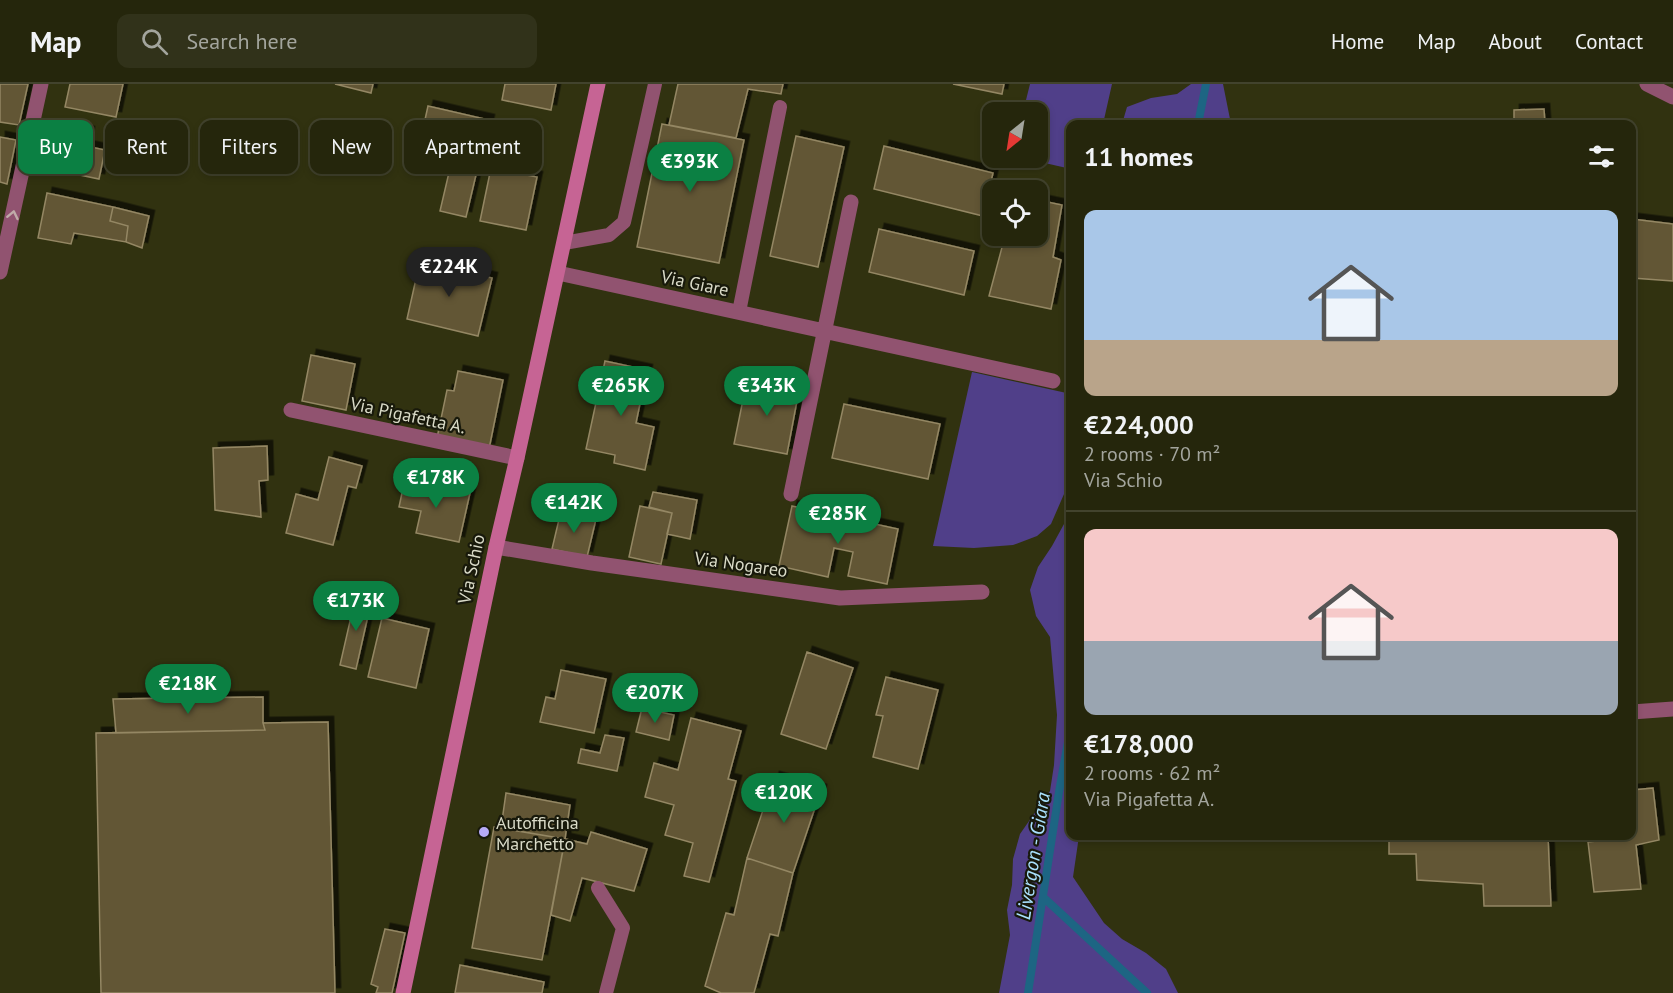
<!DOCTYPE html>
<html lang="en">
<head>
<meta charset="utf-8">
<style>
	body { margin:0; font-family:"PT Sans",sans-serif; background:#31321a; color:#f1f3f6; height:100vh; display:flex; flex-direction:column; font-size:22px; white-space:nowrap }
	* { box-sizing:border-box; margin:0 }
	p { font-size:20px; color:#a3a59d }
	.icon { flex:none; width:33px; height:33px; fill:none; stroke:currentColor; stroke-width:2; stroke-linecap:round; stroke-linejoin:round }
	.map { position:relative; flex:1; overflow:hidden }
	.details { position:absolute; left:1066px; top:36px; width:570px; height:720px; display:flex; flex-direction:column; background:#25260c; border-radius:12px; box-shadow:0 3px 9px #0003,0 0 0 2px #42432d }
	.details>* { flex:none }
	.guide { position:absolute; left:18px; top:36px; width:570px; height:54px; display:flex; gap:12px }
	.needle { width:39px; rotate:210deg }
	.fabs { position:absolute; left:982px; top:18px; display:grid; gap:12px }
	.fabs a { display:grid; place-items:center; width:66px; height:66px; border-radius:12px; background:#25260c; box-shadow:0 3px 9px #0003,0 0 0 2px #42432d; font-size:30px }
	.price { position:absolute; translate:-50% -51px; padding:0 14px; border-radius:21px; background:#0b8043; color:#fff; font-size:20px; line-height:39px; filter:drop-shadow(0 2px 3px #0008) }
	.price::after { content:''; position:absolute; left:50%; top:36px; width:18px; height:14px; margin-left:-9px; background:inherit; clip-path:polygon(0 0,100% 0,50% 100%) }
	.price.selected { background:#222; color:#fff }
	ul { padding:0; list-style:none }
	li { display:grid; align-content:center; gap:12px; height:318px; padding:0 18px }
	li+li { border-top:2px solid #42432d }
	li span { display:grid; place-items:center; height:186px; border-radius:12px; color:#555 }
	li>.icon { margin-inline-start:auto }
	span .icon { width:108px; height:108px; fill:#fffc; stroke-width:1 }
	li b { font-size:26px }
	h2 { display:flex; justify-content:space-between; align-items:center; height:72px; padding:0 18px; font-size:26px }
	.tag { padding:0 21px; border-radius:12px; background:#25260c; box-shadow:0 3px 9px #0003,0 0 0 2px #42432d; font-size:21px; line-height:54px }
	.tag.selected { background:#0b8043; color:#fff }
	header { display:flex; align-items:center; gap:36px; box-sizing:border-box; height:84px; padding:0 30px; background:#25260c; border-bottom:2px solid #42432d }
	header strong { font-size:28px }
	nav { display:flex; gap:33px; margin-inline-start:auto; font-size:21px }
	.search { width:420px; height:54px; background:#31321a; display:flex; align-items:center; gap:15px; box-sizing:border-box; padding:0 21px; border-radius:12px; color:#a3a59d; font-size:22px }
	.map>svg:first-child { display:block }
</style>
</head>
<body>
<header>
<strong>Map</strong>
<div class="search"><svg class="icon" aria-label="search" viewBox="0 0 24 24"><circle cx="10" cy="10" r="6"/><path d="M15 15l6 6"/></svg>Search here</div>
<nav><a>Home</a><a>Map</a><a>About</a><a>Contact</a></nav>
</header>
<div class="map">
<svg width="1673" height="909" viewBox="0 0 1673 909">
	<defs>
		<filter id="shadow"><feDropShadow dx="5.5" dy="-5.5" stdDeviation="0" flood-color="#0009"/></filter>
	</defs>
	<rect width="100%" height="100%" fill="#313210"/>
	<!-- green -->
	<path fill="#503f89" d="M1030,0h82l-9,40h-32v45l-48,-11h15v-46h-15z
		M1191,0h32l8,40h-109l5,-17 24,-9 26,-4z
		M972,288l99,22v84l-20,46 -14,12 -24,9 -39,3 -41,-2z
		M1071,417v335h8l-6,41 31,46 18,16 24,14 20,16 12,24h-179l11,-58 -3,-25 5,-25 1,-26 7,-25 30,-43 4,-26 3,-50 -7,-78 -14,-21 -6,-26 8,-23 14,-21 12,-22z"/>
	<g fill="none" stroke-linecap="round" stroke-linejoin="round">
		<!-- stream -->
		<path stroke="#1d6583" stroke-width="8" d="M1198,40l8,-40
			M1043,813l104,96
			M1028,909l31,-201 12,-67"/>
	</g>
	<!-- building -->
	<path fill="#625635" stroke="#948764" stroke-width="1.5" filter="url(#shadow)" d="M0,0h28l-9,41 -19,-3z
		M70,0h53l-7,33 -51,-10z
		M335,0h38l-2,9z
		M505,0h51l-5,26 -49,-10z
		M678,0h105l-2,10 -33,-5 -12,49 -67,-13z
		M953,0h51l-2,10z
		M428,22l61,14 -23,97 -26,-6 11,-47 -34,-8z
		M1544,25l1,15h-31v-14z
		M662,40l82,16 -25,123 -82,-16z
		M60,41l29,7 -3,14 19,4 -6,29 -48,-10z
		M796,52l48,11 -26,120 -48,-11z
		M0,53l16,3 -9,44 -7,-2z
		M884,62l109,27 -10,43 -109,-27z
		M491,84l46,9 -11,53 -46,-9z
		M47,109l66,14 -3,14 18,5 -2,16 -52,-9 -3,11 -33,-6z
		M1038,116l24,5 -9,52 8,3 -10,49 -62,-13 16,-60h33z
		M113,123l36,9 -7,32 -16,-6 2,-16 -18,-5z
		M1632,135l41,5v57l-41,-3z
		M879,145l95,22 -10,44 -95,-23z
		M420,177l72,17 -14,58 -71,-17z
		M311,271l44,9 -9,46 -44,-9z
		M605,277l42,9 -11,53 18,4 -9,43 -31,-7 1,-8 -29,-6z
		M458,287l45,9 -14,69 -52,-11 10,-48 7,1z
		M747,296l52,10 -12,64 -53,-10z
		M844,320l96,20 -12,55 -96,-21z
		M267,362l1,34 -9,1 2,36 -46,-7 -2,-62z
		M329,373l33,9 -6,22 -8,-2 -15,59 -47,-12 10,-39 22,6z
		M405,395l65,14 -11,49 -43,-9 5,-22 -22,-4z
		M653,408l44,8 -7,39 -23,-5 5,-21 -23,-6z
		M640,422l32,7 -11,51 -32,-7z
		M792,422l106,23 -11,55 -39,-8 5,-24 -19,-4 -6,29 -49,-11z
		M561,427l35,8 -9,38 -35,-8z
		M356,511l16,3 -16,71 -16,-4z
		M382,534l47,11 -13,59 -48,-11z
		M807,568l46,16 -27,81 -45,-15z
		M561,586l45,9 -12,54 -54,-11 6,-25 9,2z
		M886,593l52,13 -20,79 -45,-12 10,-41 -7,-1z
		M263,613v26l2,7 -149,3 -3,-34z
		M642,624l32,7 -5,25 -33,-8z
		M691,634l50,13 -13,48 8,2 -27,101 -25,-6 9,-33 -28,-8 9,-30 -29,-8 9,-34 24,7z
		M328,638l7,271h-234l-5,-260 169,-3 -2,-7z
		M605,651l19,3 -7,33 -39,-8 3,-14 19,4z
		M774,693l47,13 -28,83 -46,-15z
		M1653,704l6,52 -23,5 5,44 -47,3 -6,-50 16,-2 -1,-4h29v-46z
		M506,709l64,12 -5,34 -64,-11z
		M494,743l71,12 -23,121 -70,-12z
		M591,748l56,17 -13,42 -52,-13 -12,43 -19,-6 14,-76 22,5z
		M1389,752h159l3,70h-67l-1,-22 -66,-4 -1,-26h-27z
		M747,774l46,15 -15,63 -8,-2 -16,59h-33l-16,-7 21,-73 8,2z
		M385,845l20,4 -13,60h-16l2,-6 -7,-3z
		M460,881l84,17 -2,11h-87z"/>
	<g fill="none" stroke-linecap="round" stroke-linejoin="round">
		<!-- lane -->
		<path stroke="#915370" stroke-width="14" d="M564,159l45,-8 15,-13 31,-138
			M739,228l41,-205
			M598,804l25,40 -17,65"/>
		<!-- street -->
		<path stroke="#915370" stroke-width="15" d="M1647,0l26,13
			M0,188l41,-188
			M558,189l495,108
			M291,326l226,48
			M791,410l60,-292
			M496,463l96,16 248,35 142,-6
			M1632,628l41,-3"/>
		<!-- secondary -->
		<path stroke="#c66494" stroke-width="15" d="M403,909l93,-446 21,-89 81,-374"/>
	</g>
	<!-- one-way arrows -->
	<defs><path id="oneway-chevron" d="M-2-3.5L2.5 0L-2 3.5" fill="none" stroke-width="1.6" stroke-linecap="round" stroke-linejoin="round" transform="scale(1.5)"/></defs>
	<use stroke="#c0aba9" href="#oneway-chevron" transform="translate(13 131) rotate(-78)"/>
	<!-- markers -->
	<circle fill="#b7abf8" stroke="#18190b" stroke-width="2" cx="484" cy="748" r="6"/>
	<g text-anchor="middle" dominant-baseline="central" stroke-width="4.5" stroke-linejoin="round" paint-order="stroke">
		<!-- street labels -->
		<g font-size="18" fill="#d9dac7" stroke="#18190b">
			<text transform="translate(695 199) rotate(12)">Via Giare</text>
			<text transform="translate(408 331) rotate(12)">Via Pigafetta A.</text>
			<text transform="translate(741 480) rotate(8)">Via Nogareo</text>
			<text transform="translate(471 485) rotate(-78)">Via Schio</text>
		</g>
		<!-- poi labels -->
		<g font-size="18" fill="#d9dac7" stroke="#18190b" text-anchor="start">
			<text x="496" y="738">Autofficina<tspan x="496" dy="21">Marchetto</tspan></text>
		</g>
		<!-- water labels -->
		<g font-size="20" font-style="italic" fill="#aae1fd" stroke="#18190b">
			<text transform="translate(1033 772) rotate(-81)">Livergon - Giara</text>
		</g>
	</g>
</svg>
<div class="fabs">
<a><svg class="needle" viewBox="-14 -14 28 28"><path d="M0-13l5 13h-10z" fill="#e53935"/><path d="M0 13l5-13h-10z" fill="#a3a59d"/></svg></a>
<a><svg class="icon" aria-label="locate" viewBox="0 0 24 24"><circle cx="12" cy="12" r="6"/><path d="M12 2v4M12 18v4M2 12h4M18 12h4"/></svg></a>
</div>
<b class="price" style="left:690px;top:109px">€393K</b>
<b class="price selected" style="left:449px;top:214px">€224K</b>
<b class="price" style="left:621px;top:333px">€265K</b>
<b class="price" style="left:767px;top:333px">€343K</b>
<b class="price" style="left:436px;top:425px">€178K</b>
<b class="price" style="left:574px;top:450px">€142K</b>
<b class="price" style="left:838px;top:461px">€285K</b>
<b class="price" style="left:356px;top:548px">€173K</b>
<b class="price" style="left:188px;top:631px">€218K</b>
<b class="price" style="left:655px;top:640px">€207K</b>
<b class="price" style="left:784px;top:740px">€120K</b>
<div class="guide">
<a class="tag selected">Buy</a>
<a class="tag">Rent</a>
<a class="tag">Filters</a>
<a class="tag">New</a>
<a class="tag">Apartment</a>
</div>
<section class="details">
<h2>11 homes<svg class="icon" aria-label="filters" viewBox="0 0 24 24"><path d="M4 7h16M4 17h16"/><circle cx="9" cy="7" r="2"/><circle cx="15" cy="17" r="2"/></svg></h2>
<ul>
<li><span style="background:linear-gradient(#a9c7e8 70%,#b9a48a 0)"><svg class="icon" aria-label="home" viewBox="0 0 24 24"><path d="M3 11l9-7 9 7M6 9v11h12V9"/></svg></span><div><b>€224,000</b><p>2 rooms · 70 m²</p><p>Via Schio</p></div></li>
<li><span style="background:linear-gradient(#f6c9c9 60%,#9aa5b1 0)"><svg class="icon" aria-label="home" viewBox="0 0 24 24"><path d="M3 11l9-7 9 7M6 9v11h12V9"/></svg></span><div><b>€178,000</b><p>2 rooms · 62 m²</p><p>Via Pigafetta A.</p></div></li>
</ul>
</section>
</div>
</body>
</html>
